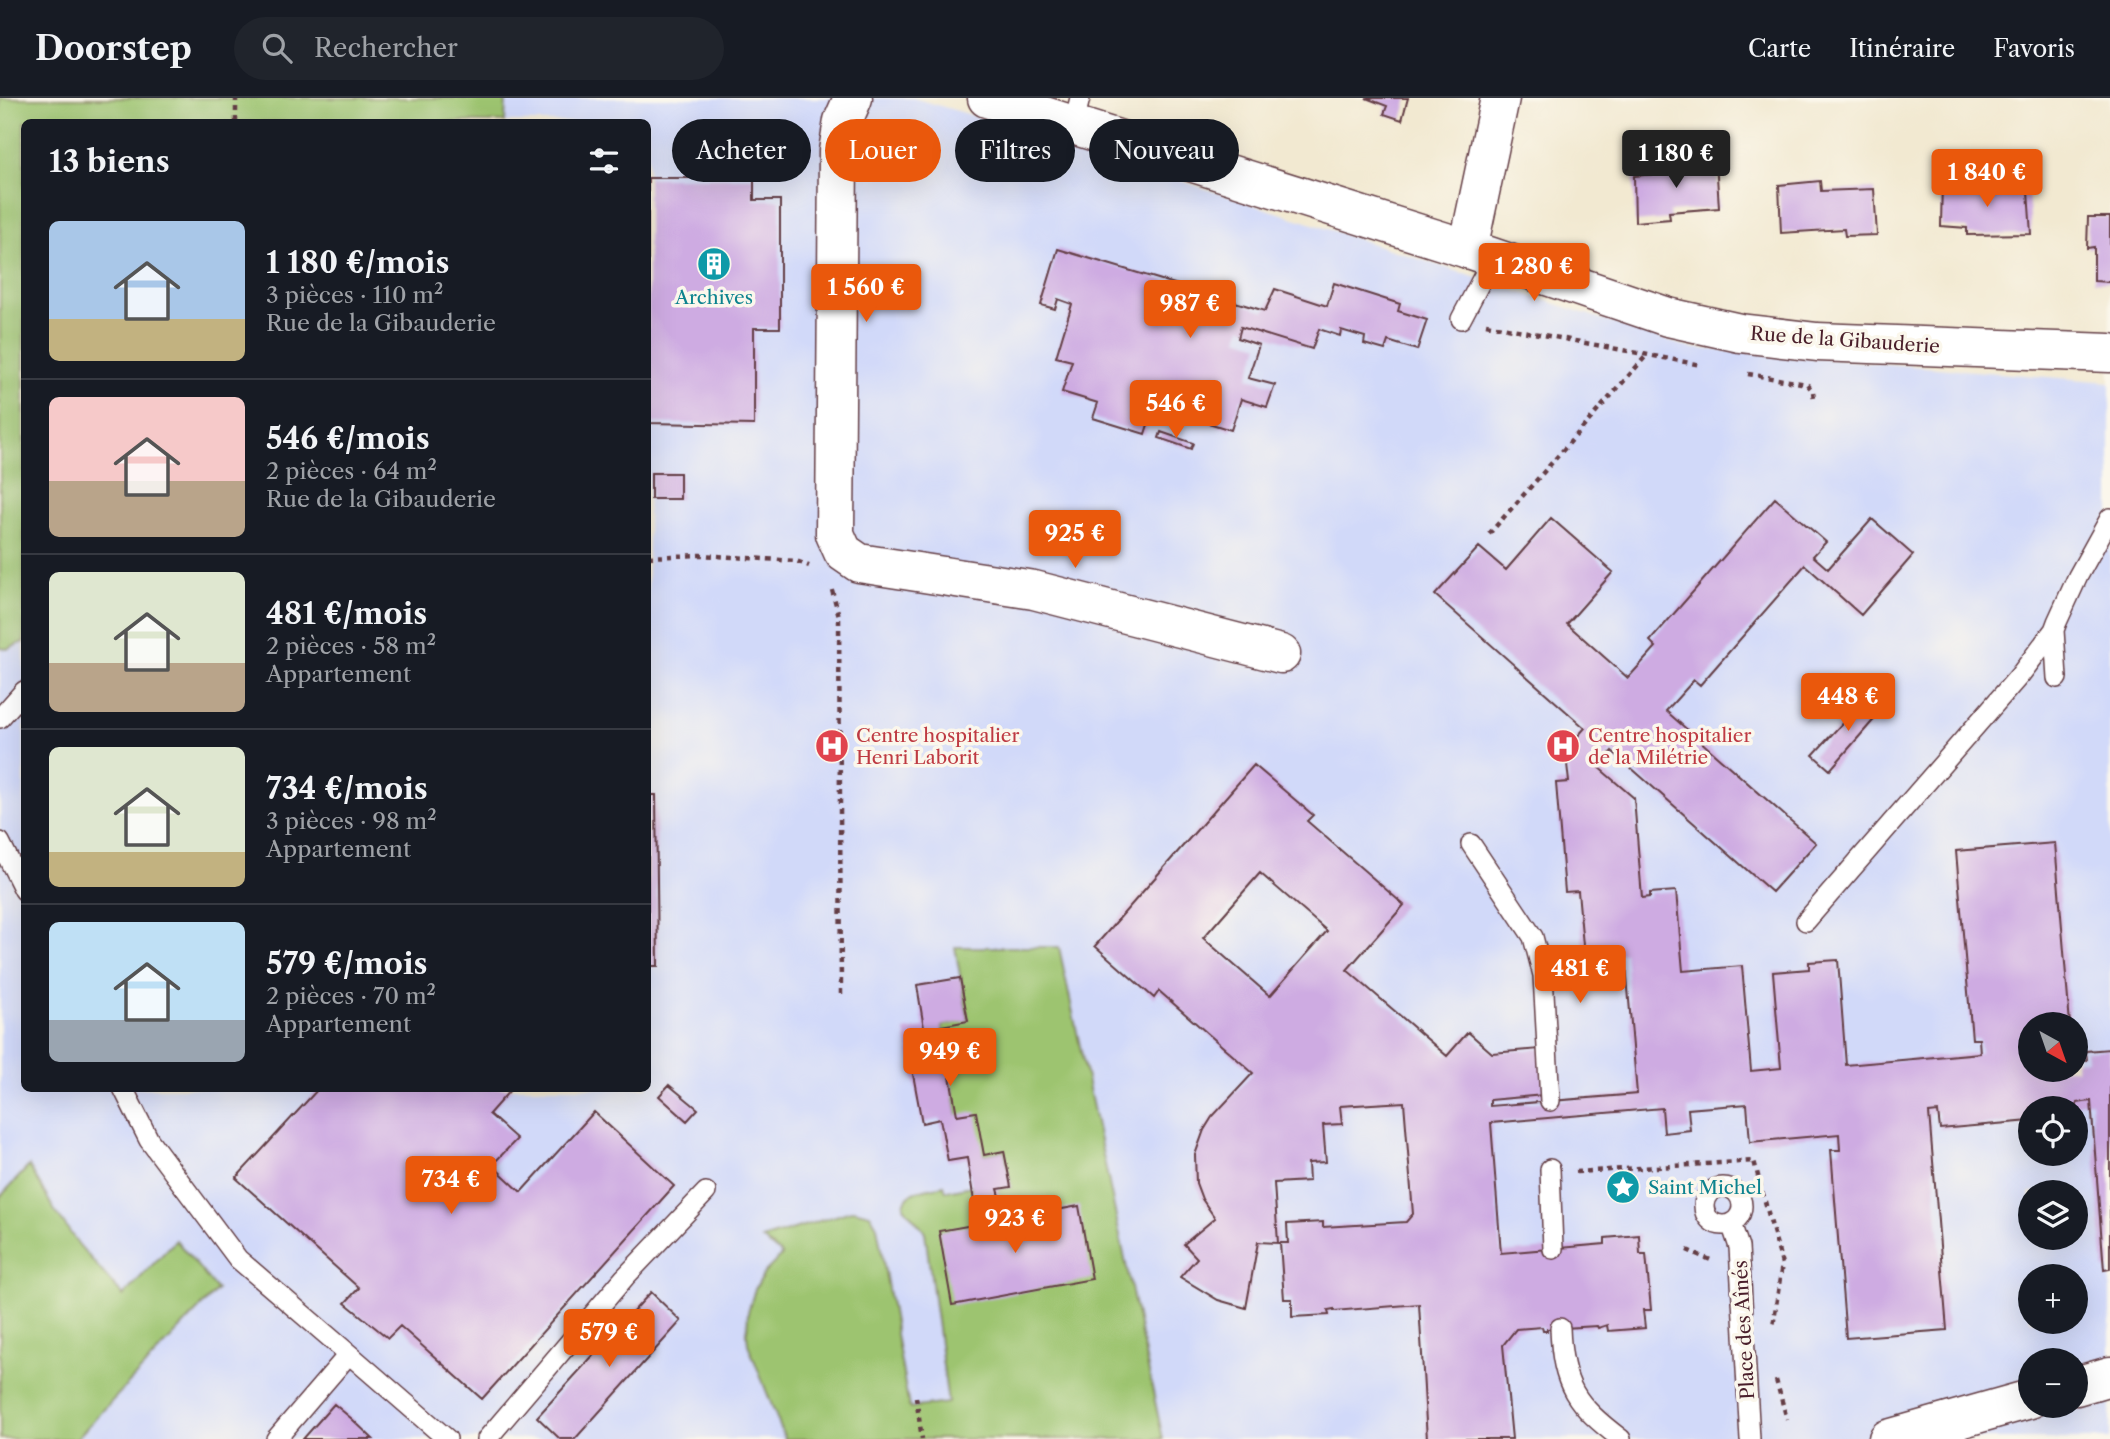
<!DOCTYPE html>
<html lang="fr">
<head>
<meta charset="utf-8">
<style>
	body { margin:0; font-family:"Libre Caslon Text",serif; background:#20242c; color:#f1f3f6; height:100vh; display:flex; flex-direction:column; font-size:26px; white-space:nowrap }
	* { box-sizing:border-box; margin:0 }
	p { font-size:23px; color:#9ea1a6 }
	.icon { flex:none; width:38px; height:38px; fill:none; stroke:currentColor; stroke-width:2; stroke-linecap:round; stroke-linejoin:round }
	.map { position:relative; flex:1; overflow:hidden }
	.side { position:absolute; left:21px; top:21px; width:630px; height:973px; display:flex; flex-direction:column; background:#171b24; border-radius:10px; box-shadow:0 7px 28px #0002 }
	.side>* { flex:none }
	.hud { position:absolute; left:672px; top:21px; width:665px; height:63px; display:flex; gap:14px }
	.needle { width:46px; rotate:140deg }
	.controls { position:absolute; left:2018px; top:914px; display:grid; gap:14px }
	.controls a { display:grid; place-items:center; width:70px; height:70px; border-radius:50%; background:#171b24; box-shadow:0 7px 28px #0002; font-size:35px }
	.price { position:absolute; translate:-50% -60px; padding:0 16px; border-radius:7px; background:#ea580c; color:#fff; font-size:23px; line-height:46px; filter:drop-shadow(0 2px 4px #0008) }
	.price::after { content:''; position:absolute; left:50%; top:42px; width:21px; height:16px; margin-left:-10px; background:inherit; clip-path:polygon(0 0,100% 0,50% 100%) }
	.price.on { background:#222; color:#fff }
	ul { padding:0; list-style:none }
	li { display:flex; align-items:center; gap:21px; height:175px; padding:0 28px }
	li+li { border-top:2px solid #363941 }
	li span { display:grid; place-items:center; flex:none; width:196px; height:140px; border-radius:10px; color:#555 }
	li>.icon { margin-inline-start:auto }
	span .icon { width:84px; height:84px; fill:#fffc; stroke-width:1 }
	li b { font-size:30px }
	h2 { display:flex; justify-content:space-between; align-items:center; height:84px; padding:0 28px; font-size:30px }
	.tag { padding:0 24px; border-radius:32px; background:#171b24; box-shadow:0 7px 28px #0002; font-size:24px; line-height:63px }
	.tag.on { background:#ea580c; color:#fff }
	header { display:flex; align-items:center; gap:42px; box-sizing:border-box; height:98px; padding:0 35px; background:#171b24; border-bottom:2px solid #363941 }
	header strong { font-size:33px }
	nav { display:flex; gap:38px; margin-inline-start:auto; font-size:24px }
	.search { width:490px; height:63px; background:#20242c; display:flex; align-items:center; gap:18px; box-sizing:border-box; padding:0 24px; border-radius:38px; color:#9ea1a6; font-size:26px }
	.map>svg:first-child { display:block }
</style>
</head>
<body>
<header>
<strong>Doorstep</strong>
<div class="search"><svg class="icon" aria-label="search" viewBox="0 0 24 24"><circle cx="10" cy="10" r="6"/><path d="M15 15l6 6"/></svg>Rechercher</div>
<nav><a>Carte</a><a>Itinéraire</a><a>Favoris</a></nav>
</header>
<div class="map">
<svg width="2110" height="1341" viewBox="0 0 2110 1341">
	<rect width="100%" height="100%" fill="#fbf7ec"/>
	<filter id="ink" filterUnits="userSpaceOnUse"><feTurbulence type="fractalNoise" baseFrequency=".0143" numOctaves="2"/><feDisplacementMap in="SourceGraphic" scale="14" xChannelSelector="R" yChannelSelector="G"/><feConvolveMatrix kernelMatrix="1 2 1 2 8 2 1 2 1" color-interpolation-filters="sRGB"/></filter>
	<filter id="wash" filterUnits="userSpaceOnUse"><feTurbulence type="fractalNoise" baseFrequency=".00686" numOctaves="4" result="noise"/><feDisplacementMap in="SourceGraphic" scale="28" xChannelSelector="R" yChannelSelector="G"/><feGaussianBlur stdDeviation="1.57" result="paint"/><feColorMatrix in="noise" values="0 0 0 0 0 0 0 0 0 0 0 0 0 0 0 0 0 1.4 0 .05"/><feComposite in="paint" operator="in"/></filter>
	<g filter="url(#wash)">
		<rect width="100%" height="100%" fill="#f2e9d1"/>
		<!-- built -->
		<path fill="#d1d9f9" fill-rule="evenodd" d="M0,0h913l144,42 633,208 420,34v1057h-2110zM24,24h624v966h-624zM2030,926h46v45h-46zM2030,1010h46v45h-46zM2030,1094h46v45h-46zM2030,1178h46v45h-46zM2030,1262h46v45h-46z"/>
		<!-- green -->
		<path fill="#9dc46f" stroke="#74724d" stroke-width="2" d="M0,0h506l-1,24h-481v520l-17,7 -7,-1z
			M955,849h104l104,492h-378l-37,-95 -1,-10 1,-22 7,-23 10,-17 17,-17 -20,-16 92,-29 16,4 7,12 32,182 39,-5 -23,-171 -21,-25c0,-18 25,-18 40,-22l2,6 26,-5 3,15 24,-5 -1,-7 13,-2 -7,-36 -20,4 -27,-40 -16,-89 27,-6z
			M29,1068l26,45 24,34 44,51 53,-56 41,50 -141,149h-76v-242z"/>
		<g id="blocks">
			<!-- building -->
			<path fill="#ceabe2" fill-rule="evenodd" d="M1366,0h42l-6,22 -18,-6 3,-8z
				M1716,62l3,48 -50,4 1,7 -35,3 -1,-46 31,-3 -1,-9z
				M2008,78l19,1 4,57 -64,1v-7l-26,-2 1,-44h24v9h41z
				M648,80h106v22h26v128h-26v97l-106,-2z
				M1820,83l1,10 53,-2 3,46 -32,1 -1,-7 -63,4 -2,-48z
				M2088,119h22v65l-16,-1v-34l-7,1z
				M1058,151l207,62 10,-22 52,17 7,-23 66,21 -2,7 29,9 -10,30 -29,-9 -3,9 -21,-6 1,-7 -24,-7 -1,6 -21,-7 -7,20 -71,-22 -3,11 21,7 -11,33 27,7 -8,22 -26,-8 -10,31 -77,-24 -9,28 -52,-16 5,-15 -36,-11 10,-31 -16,-4 16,-53 -14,-5 -3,10 -14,-4z
				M1161,334l32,11 -2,6 -32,-11z
				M651,375h29v26h-29z
				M1775,400l51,44 -13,14 15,13 44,-50 41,36 -52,60 -56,-50 -105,120 -6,-5 -28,31 150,132 -44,49 -160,-141 -14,16 36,31 8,100 8,-1v-4l26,-2 7,80 59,-5 9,105 30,-3 -8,-96 36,-3v-7l29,-2 8,105 134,-12 -1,-14h-7l-16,-188 99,-8 15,181h-40v45h46v-8l11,-1 -1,-9 24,-2v220l-6,1 -13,-169 -14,2v5h-47v13l-90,8 -2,-17 -9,1 18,217 -101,8 -15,-188h9l-1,-16 -89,8 -3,-38 -59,5 2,21 -26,3 -2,-25 -171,15 10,130 104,-9v-6l34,-3 1,19h6l5,56h-8l2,18 -37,3 -1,-6 -9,3 -1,-2 -50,3v2h-4l-1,-4 -26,2 -13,16 9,94h-85l-8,-135 -85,7v-2l-6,1 1,5 -37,2v-18h-8l-4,-56h8l-1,-19 36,-2v5l83,-5 7,-8 -9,-112 -64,4 2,18 -19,1 3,37 -18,1 1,18 -35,2 4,60 -20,-1 -12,66 -28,-8 -38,-23 17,-19 -13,-14 31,-26 -13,-19 -6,-16 -1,-28 9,-25 8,-13 41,-44 -94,-82 -5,7 -59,-52 159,-181 59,50 -6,6 97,84 -57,65 100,86 21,-24 24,21 48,-4 4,46 -54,5v6l147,-12 -12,-141 -41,3 -6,-65 -13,1 -9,-109 13,-1 -2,-18 -8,-7 26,-29 -150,-133 44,-48 27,23 45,-52 62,54 -46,52 61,54 28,-31 -6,-6zM1260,775l67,58 -57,65 -67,-58z
				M1868,597l16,13 -54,62 -17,-15z
				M648,697h8l2,171h-10z
				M960,880l8,43 -27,5 16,89 19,-3 8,43 20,-4 7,36 -13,2 2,7 -26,5 -7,-43 -19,3 -8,-42 -18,4 -17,-92 19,-3 -7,-43z
				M669,987l29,24 -11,12 -28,-25z
				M319,990h193l-23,26 28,25 -25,26 29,27 73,-80 80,74 -192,213 -82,-73 -12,12 -43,-35 14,-15 -123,-110z
				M1079,1108l13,73 -140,26 -13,-74z
				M651,1194l30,29 -106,118h-15l-23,-22z
				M334,1306l18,15 21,20h-70z"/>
		</g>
	</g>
	<g filter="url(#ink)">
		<use href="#blocks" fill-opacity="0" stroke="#633d44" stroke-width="2"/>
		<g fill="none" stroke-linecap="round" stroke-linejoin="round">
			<!-- lane casing -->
			<g stroke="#633d44" stroke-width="22">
				<path id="lane" d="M1073,29l7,-29
					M1461,221l32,-61
					M2057,580l-3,-48 3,-8 21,-46 32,-58
					M0,620l24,-27
					M0,744l24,48
					M1471,746l62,93 10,38 7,126
					M1806,823l214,-246 34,-45
					M123,990l26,52 89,119 111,95 -73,85
					M1550,1071l3,80
					M1704 1108a19 19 0 1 1 38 0a19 19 0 1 1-38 0Z
					M1731,1125l8,24 11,192
					M1560,1230c2,58 16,77 61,111
					M349,1256l98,85
					M487,1341l138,-162 81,-85"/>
			</g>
			<!-- street casing -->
			<g stroke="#633d44" stroke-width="41">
				<path id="street" d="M853,0l-10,23 -5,30 -3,383 8,18 16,11 175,27 247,64
					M1468,151l32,-151
					M2076,1288l34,-10
					M1888,1341l142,-40"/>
			</g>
			<!-- secondary casing -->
			<g stroke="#633d44" stroke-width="41">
				<path id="secondary" d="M987,0l481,151 200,68 72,16 77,9 293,11"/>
			</g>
			<!-- path -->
			<path stroke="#633d44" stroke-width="4.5" stroke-dasharray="5 5" stroke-linecap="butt" d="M236,24v-24
				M1486,226l215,41
				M1748,276l59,10 6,7 1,9
				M1489,436l158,-179
				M648,459l53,-2 95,6 13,5
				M832,492l7,26 2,378
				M1576,1074l178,-11 28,103 -9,63
				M1687,1152l26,11
				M1776,1282l11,39
				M916,1299l6,42"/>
			<!-- lane -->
			<use href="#lane" stroke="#fff" stroke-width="19"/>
			<!-- street -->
			<use href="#street" stroke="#fff" stroke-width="38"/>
			<!-- secondary -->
			<use href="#secondary" stroke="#fff" stroke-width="38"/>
		</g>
	</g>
	<!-- icons -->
	<defs>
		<g id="building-disc" transform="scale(1.75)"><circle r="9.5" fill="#0f9aa8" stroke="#fbf7ec"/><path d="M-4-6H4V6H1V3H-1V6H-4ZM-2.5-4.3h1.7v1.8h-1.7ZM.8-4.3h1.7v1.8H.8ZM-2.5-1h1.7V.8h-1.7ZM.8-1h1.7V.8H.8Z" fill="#fff"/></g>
		<g id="hospital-disc" transform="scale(1.75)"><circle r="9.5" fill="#e0444e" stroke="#fbf7ec"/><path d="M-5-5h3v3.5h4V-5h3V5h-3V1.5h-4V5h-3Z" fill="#fff"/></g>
		<g id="sight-disc" transform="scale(1.75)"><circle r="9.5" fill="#0f9aa8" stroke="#fbf7ec"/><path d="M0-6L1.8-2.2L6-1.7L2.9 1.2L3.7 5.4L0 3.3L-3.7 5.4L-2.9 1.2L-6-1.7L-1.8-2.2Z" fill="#fff"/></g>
	</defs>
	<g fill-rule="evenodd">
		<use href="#building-disc" x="714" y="166"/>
		<use href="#hospital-disc" x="832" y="648"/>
		<use href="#hospital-disc" x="1563" y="648"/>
		<use href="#sight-disc" x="1623" y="1089"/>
	</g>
	<g text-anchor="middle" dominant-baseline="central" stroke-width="7" stroke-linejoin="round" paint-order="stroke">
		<!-- culture labels -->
		<g font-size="19" fill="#0d838f" stroke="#fbf7ec">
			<text x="714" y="199">Archives</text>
			<text x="1648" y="1089" text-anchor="start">Saint Michel</text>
		</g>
		<!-- street labels -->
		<g font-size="19" fill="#4a1f2b" stroke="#fbf7ec">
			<text transform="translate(1845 242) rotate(4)">Rue de la Gibauderie</text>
			<text transform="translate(1744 1232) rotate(-93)">Place des Aînés</text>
		</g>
		<!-- health labels -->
		<g font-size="19" fill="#be3a42" stroke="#fbf7ec" text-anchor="start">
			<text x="856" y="637">Centre hospitalier<tspan x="856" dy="22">Henri Laborit</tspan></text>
			<text x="1588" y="637">Centre hospitalier<tspan x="1588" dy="22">de la Milétrie</tspan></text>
		</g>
	</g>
</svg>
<div class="controls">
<a><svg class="needle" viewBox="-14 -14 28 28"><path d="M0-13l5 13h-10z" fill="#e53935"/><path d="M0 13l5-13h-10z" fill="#9ea1a6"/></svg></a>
<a><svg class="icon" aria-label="locate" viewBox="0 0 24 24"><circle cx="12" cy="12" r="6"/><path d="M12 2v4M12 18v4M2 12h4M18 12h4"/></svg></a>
<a><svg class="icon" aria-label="layers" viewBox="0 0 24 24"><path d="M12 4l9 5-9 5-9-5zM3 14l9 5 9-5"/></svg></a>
<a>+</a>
<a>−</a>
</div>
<b class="price on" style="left:1676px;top:92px">1 180 €</b>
<b class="price" style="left:1987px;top:111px">1 840 €</b>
<b class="price" style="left:1534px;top:205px">1 280 €</b>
<b class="price" style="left:866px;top:226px">1 560 €</b>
<b class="price" style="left:1190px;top:242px">987 €</b>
<b class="price" style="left:1176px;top:342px">546 €</b>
<b class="price" style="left:1075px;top:472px">925 €</b>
<b class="price" style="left:1848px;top:635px">448 €</b>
<b class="price" style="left:1580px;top:907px">481 €</b>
<b class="price" style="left:950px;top:990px">949 €</b>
<b class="price" style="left:451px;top:1118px">734 €</b>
<b class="price" style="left:1015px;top:1157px">923 €</b>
<b class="price" style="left:609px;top:1271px">579 €</b>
<div class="hud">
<a class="tag">Acheter</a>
<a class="tag on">Louer</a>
<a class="tag">Filtres</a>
<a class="tag">Nouveau</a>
</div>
<section class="side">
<h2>13 biens<svg class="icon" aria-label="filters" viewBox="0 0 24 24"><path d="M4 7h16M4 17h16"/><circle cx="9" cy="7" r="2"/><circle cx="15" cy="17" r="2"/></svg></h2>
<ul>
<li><span style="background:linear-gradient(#a9c7e8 70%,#c2b280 0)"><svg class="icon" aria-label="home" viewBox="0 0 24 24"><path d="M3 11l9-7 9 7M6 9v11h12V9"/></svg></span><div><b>1 180 €/mois</b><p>3 pièces · 110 m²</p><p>Rue de la Gibauderie</p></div></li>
<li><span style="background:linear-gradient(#f6c9c9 60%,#b9a48a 0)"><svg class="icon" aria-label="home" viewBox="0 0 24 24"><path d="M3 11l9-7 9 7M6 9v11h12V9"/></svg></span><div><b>546 €/mois</b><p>2 pièces · 64 m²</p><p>Rue de la Gibauderie</p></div></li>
<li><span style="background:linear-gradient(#dfe7d0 65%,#b9a48a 0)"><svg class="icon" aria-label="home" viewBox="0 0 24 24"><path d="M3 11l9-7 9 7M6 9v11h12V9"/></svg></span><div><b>481 €/mois</b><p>2 pièces · 58 m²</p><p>Appartement</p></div></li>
<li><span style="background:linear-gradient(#dfe7d0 75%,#c2b280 0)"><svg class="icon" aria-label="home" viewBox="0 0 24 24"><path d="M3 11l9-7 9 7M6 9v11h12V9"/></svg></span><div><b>734 €/mois</b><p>3 pièces · 98 m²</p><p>Appartement</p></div></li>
<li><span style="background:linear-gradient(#bfe0f5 70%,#9aa5b1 0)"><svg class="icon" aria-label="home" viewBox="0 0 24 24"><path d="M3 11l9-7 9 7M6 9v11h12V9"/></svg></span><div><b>579 €/mois</b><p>2 pièces · 70 m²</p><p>Appartement</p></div></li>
</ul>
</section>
</div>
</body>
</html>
